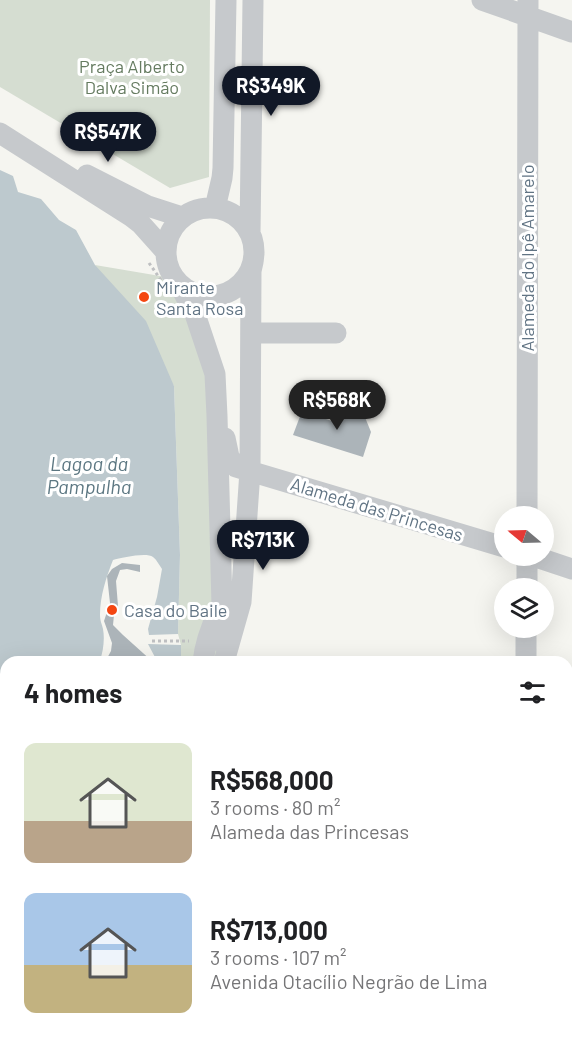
<!DOCTYPE html>
<html lang="en">
<head>
<meta charset="utf-8">
<style>
	body { margin:0; font-family:Barlow,sans-serif; background:#f2f2f2; color:#202124; height:100vh; display:flex; flex-direction:column; font-size:22px; white-space:nowrap }
	* { box-sizing:border-box; margin:0 }
	p { font-size:20px; color:#757577 }
	.icon { flex:none; width:33px; height:33px; fill:none; stroke:currentColor; stroke-width:2; stroke-linecap:round; stroke-linejoin:round }
	.map { position:relative; flex:1; overflow:hidden }
	.details { position:absolute; left:0px; top:656px; width:573px; height:386px; display:flex; flex-direction:column; background:#fff; border-radius:18px 18px 0 0; box-shadow:0 6px 24px #0002 }
	.details>* { flex:none }
	.needle { width:39px; rotate:289deg }
	.controls { position:absolute; left:494px; top:506px; display:grid; gap:12px }
	.controls a { display:grid; place-items:center; width:60px; height:60px; border-radius:50%; background:#fff; box-shadow:0 6px 24px #0002; font-size:30px }
	.price { position:absolute; translate:-50% -51px; padding:0 14px; border-radius:21px; background:#111827; color:#fff; font-size:20px; line-height:39px; filter:drop-shadow(0 2px 3px #0008) }
	.price::after { content:''; position:absolute; left:50%; top:36px; width:18px; height:14px; margin-left:-9px; background:inherit; clip-path:polygon(0 0,100% 0,50% 100%) }
	.price.active { background:#222; color:#fff }
	ul { padding:0; list-style:none }
	li { display:flex; align-items:center; gap:18px; height:150px; padding:0 24px }
	li span { display:grid; place-items:center; flex:none; width:168px; height:120px; border-radius:12px; color:#555 }
	li>.icon { margin-inline-start:auto }
	span .icon { width:72px; height:72px; fill:#fffc; stroke-width:1 }
	li b { font-size:26px }
	h2 { display:flex; justify-content:space-between; align-items:center; height:72px; padding:0 24px; font-size:26px }
	.map>svg:first-child { display:block }
</style>
</head>
<body>
<div class="map">
<svg width="572" height="1040" viewBox="0 0 572 1040">
	<rect width="100%" height="100%" fill="#f5f5f0"/>
	<!-- green -->
	<path fill="#d5ddd1" d="M0,0h210l-1,177 -39,11 -170,-101z
		M95,265l71,12 16,22 33,75 2,287h-36v-16l-3,-11 2,-79 -6,-169z
		M121,1035h32l-2,5h-31z"/>
	<!-- water -->
	<path fill="#bdc9ce" d="M0,170l13,6 5,16 23,7 18,21 17,10 19,35 51,56 28,65 6,169 -2,79 -29,1 -1,-6 9,-32 5,-28c-3,-4 -5,-9 -9,-12 -7,-5 -32,1 -40,3 -7,18 -13,36 -13,55 0,6 2,9 3,14 2,11 0,22 -3,32l-94,1v373h115l-1,5h-120z
		M148,644l33,1v16h-24z"/>
	<!-- building -->
	<path fill="#acb4b9" d="M354,408l8,2 9,22 -8,25 -70,-22 9,-24 30,10z
		M122,563l18,2v7l-13,-3 -7,1 -4,11 2,25 -4,9 -1,10 10,10 30,27h-48l6,-11 1,-8 -8,-22 6,-18 -3,-27 5,-7z"/>
	<g fill="none" stroke-linecap="round" stroke-linejoin="round">
		<!-- path -->
		<path stroke="#bfc0c2" stroke-width="3" stroke-dasharray="3 3" stroke-linecap="butt" d="M149,263l12,17
			M152,641h37"/>
		<!-- minor -->
		<path stroke="#c6c9cc" stroke-width="21" d="M482,0l90,32
			M0,133l132,84 9,7 25,28
			M87,175l61,31 34,11
			M215,208l7,-30 1,-10 3,-168
			M166 252a44 44 0 1 1 88 0a44 44 0 1 1-88 0Z
			M250,233l3,-233
			M178,282l17,32 20,60 2,42 6,227
			M251,333h85
			M225,438l4,19 7,10 268,80
			M527,516l1,-516
			M530,555l42,14
			M527,588v-33
			M203,662c2,-19 8,-35 16,-52
			M224,662l17,-60 9,-131 1,-200 2,-9
			M526,662v-35
			M167,1040l2,-5
			M491,1040l1,-5"/>
	</g>
	<!-- markers -->
	<g fill="#f44611" stroke="#fff" stroke-width="2">
		<circle cx="144" cy="297" r="6"/>
		<circle cx="112" cy="610" r="6"/>
	</g>
	<g text-anchor="middle" dominant-baseline="central" stroke-width="6" stroke-linejoin="round" paint-order="stroke">
		<!-- park labels -->
		<g font-size="18" fill="#657b60" stroke="#fff">
			<text x="132" y="66">Praça Alberto<tspan x="132" dy="21">Dalva Simão</tspan></text>
		</g>
		<!-- street labels -->
		<g font-size="18" fill="#617484" stroke="#fff">
			<text transform="translate(527 258) rotate(-90)">Alameda do Ipê Amarelo</text>
			<text transform="translate(377 509) rotate(17)">Alameda das Princesas</text>
		</g>
		<!-- poi labels -->
		<g font-size="18" fill="#617484" stroke="#fff" text-anchor="start">
			<text x="156" y="287">Mirante<tspan x="156" dy="21">Santa Rosa</tspan></text>
			<text x="124" y="610">Casa do Baile</text>
		</g>
		<!-- water labels -->
		<g font-size="20" font-style="italic" fill="#5c7782" stroke="#fff">
			<text x="89" y="463">Lagoa da<tspan x="89" dy="23">Pampulha</tspan></text>
		</g>
	</g>
</svg>
<div class="controls">
<a><svg class="needle" viewBox="-14 -14 28 28"><path d="M0-13l5 13h-10z" fill="#e53935"/><path d="M0 13l5-13h-10z" fill="#757577"/></svg></a>
<a><svg class="icon" aria-label="layers" viewBox="0 0 24 24"><path d="M12 4l9 5-9 5-9-5zM3 14l9 5 9-5"/></svg></a>
</div>
<b class="price" style="left:271px;top:117px">R$349K</b>
<b class="price" style="left:108px;top:163px">R$547K</b>
<b class="price active" style="left:337px;top:431px">R$568K</b>
<b class="price" style="left:263px;top:571px">R$713K</b>
<section class="details">
<h2>4 homes<svg class="icon" aria-label="filters" viewBox="0 0 24 24"><path d="M4 7h16M4 17h16"/><circle cx="9" cy="7" r="2"/><circle cx="15" cy="17" r="2"/></svg></h2>
<ul>
<li><span style="background:linear-gradient(#dfe7d0 65%,#b9a48a 0)"><svg class="icon" aria-label="home" viewBox="0 0 24 24"><path d="M3 11l9-7 9 7M6 9v11h12V9"/></svg></span><div><b>R$568,000</b><p>3 rooms · 80 m²</p><p>Alameda das Princesas</p></div></li>
<li><span style="background:linear-gradient(#a9c7e8 60%,#c2b280 0)"><svg class="icon" aria-label="home" viewBox="0 0 24 24"><path d="M3 11l9-7 9 7M6 9v11h12V9"/></svg></span><div><b>R$713,000</b><p>3 rooms · 107 m²</p><p>Avenida Otacílio Negrão de Lima</p></div></li>
</ul>
</section>
</div>
</body>
</html>
